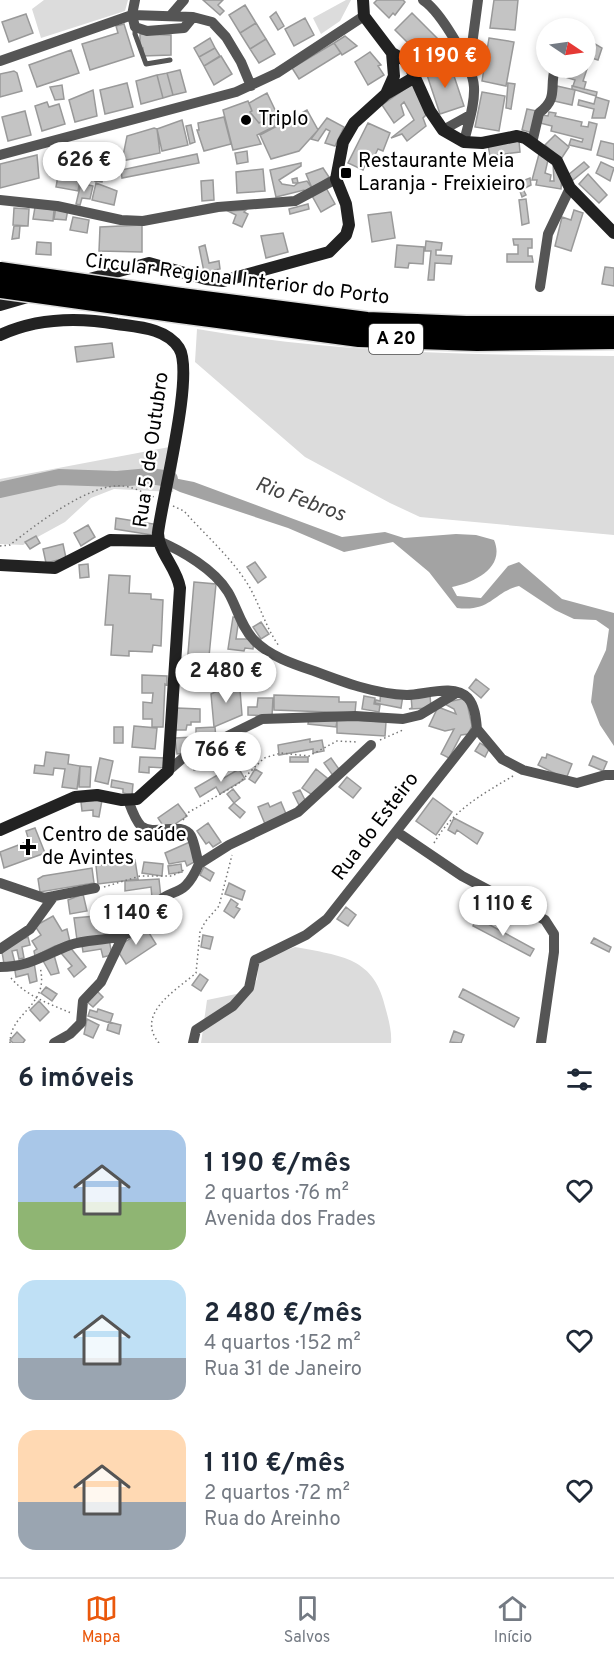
<!DOCTYPE html>
<html lang="pt">
<head>
<meta charset="utf-8">
<style>
	body { margin:0; font-family:Overpass,sans-serif; background:#f2f2f3; color:#1f2937; height:100vh; display:flex; flex-direction:column; font-size:22px; white-space:nowrap }
	* { box-sizing:border-box; margin:0 }
	p { font-size:20px; color:#747a83 }
	.icon { flex:none; width:33px; height:33px; fill:none; stroke:currentColor; stroke-width:2; stroke-linecap:round; stroke-linejoin:round }
	.map { position:relative; height:1043px; overflow:hidden }
	.sheet { display:flex; flex-direction:column; background:#fff; flex:1 }
	.sheet>* { flex:none }
	.needle { width:39px; rotate:103deg }
	.fabs { position:absolute; left:536px; top:18px; display:grid; gap:12px }
	.fabs a { display:grid; place-items:center; width:60px; height:60px; border-radius:50%; background:#fff; box-shadow:0 3px 9px #0003; font-size:30px }
	.price { position:absolute; translate:-50% -51px; padding:0 14px; border-radius:21px; background:#fff; color:#222; font-size:20px; line-height:39px; filter:drop-shadow(0 2px 3px #0008) }
	.price::after { content:''; position:absolute; left:50%; top:36px; width:18px; height:14px; margin-left:-9px; background:inherit; clip-path:polygon(0 0,100% 0,50% 100%) }
	.price.active { background:#ea580c; color:#fff }
	ul { padding:0; list-style:none }
	li { display:flex; align-items:center; gap:18px; height:150px; padding:0 18px }
	li span { display:grid; place-items:center; flex:none; width:168px; height:120px; border-radius:18px; color:#555 }
	li>.icon { margin-inline-start:auto }
	span .icon { width:72px; height:72px; fill:#fffc; stroke-width:1 }
	li b { font-size:26px }
	h2 { display:flex; justify-content:space-between; align-items:center; height:72px; padding:0 18px; font-size:26px }
	.dock { display:flex; justify-content:space-around; align-items:center; height:84px; border-top:2px solid #e0e1e3; background:#fff; font-size:16px; color:#747a83 }
	.dock a { display:grid; justify-items:center; gap:3px }
	.dock .active { color:#ea580c }
	.map>svg:first-child { display:block }
</style>
</head>
<body>
<div class="map">
<svg width="614" height="1043" viewBox="0 0 614 1043">
	<rect width="100%" height="100%" fill="#fff"/>
	<!-- green -->
	<path fill="#dcdcdc" d="M44,0h84l-3,11 -84,27 -9,-29z
		M346,0h5l-11,21 -19,13 -8,-16z
		M197,329c139,24 277,26 417,27v179l-194,-18 -30,-14 -85,-46 -110,-95z
		M180,445l-7,47 -59,-3 -23,9 -26,24 -42,23 -23,-1v-65z
		M295,947c47,9 80,10 91,63 3,11 6,23 5,33h-190l6,-43 44,-9 6,-12 2,-19z"/>
	<!-- water -->
	<path fill="#a3a3a3" d="M153,474l41,8 148,55 43,-5 19,6 52,-4 20,1 18,5c12,28 -21,43 -42,47l5,9 24,2 27,-32 11,-4 43,37 52,14v133l-14,-21 -9,-23 3,-26 12,-26 3,-21 -13,-9 -22,-1 -19,-9 -36,-24c-26,6 -27,26 -62,22l-28,-36 -36,-30 -49,10 -56,-24 -108,-36 -27,-13 -3,-3z"/>
	<g fill="none" stroke-linecap="round" stroke-linejoin="round">
		<!-- river -->
		<path stroke="#a3a3a3" stroke-width="16" d="M0,490l59,-13 58,2 33,-3 20,3"/>
	</g>
	<!-- building -->
	<path fill="#c4c4c4" stroke="#999" stroke-width="1.5" d="M203,0h20l-5,5 6,6 -4,4z
		M377,0h26l2,2 -10,13 -2,-2 -4,5 -15,-15z
		M494,0h24l-3,30 -25,-2z
		M245,5l11,18 -16,10 -11,-18z
		M276,12l8,14 -6,4 -8,-13z
		M412,13l31,31 -17,17 -31,-31z
		M26,14l7,19 -24,9 -7,-20z
		M305,18l9,17 -20,11 -9,-17z
		M256,23l10,16 -16,10 -10,-16z
		M124,24l10,32 -44,14 -8,-26 36,-11 -2,-7z
		M140,34l31,1v20l-28,1v-8h-3z
		M345,36l12,10 -15,9 -8,-12z
		M210,38l5,10 -16,9 -5,-9z
		M489,38l25,4 -8,44 -24,-5z
		M266,39l9,15 -16,9 -9,-14z
		M590,41l12,7 -4,12 -13,-4z
		M334,43l7,10 -42,26 -7,-11z
		M215,48l5,8 -16,10 -5,-9z
		M71,50l8,23 -42,14 -8,-22z
		M370,52l11,13 -3,1 6,9 -16,10 -13,-23z
		M221,56l11,18 -18,11 -10,-19z
		M450,64l14,42 -24,8 -14,-42z
		M565,68l22,1 -4,12 3,1 -2,7 -11,-3 2,-6 -13,-4z
		M180,70l6,22 -13,3 -6,-22z
		M14,71l3,2 5,18 -22,6v-23z
		M167,73l6,22 -10,3 -6,-23z
		M157,75l6,23 -22,6 -5,-23z
		M415,82l12,32 -4,4 3,8 -19,15 -5,-7 -11,4 23,-18 -10,-18 -3,3 3,10 -10,8 -12,-18z
		M127,83l6,24 -28,7 -5,-24z
		M508,83l7,1 -4,25 -5,-1z
		M62,85l2,14 -9,1 -5,-13z
		M557,86l18,4 -3,15 -18,-4z
		M572,86l25,6 -1,5 13,4 -4,17h-13l2,-9 -16,-4 1,-5 15,4 2,-8 -24,-7z
		M93,90l4,26 -22,6 -6,-22z
		M482,92l23,4 -6,35 -24,-4z
		M267,93l10,21 -18,9 -9,-11 2,-1 -3,-8z
		M248,101l4,10 -2,1 9,11 19,-10 5,9 -26,13 4,9 -28,6 -10,-40z
		M47,102l2,5 10,-3 6,20 -23,7 -7,-25z
		M527,109l10,2 -4,22 -11,-3z
		M307,110l11,20 -19,21 -28,8 -11,-24z
		M25,111l6,24 -23,6 -6,-24z
		M549,112l7,1 -1,3 27,6 -1,4 7,1 1,-5 8,2 -6,26 -22,-5 2,-6 11,3 1,-3 -32,-8 1,-5 -12,-3 2,-8 6,1z
		M224,117l7,27 -27,7 -7,-21h2l-1,-7z
		M327,118l17,9 -9,19 -10,-3 5,-12 -4,-2 -8,12 -7,-2z
		M182,120l6,25 -26,6 -5,-22z
		M368,123l22,10 -7,18 -5,-2 -4,8 -5,-2 -6,15 -15,-7z
		M191,125l4,17 -5,2 -4,-18z
		M154,128l3,1 3,24 -38,8 5,-25z
		M555,135l14,12 -8,12 -16,-14z
		M519,141l1,11 -30,4 -2,-11z
		M601,141l13,3v16l-17,-5z
		M247,151l1,11 -11,2 -2,-11z
		M197,154l2,9 -77,15 -1,-8z
		M539,154l9,6 -3,13 6,2 -1,6h4l-1,-18 9,12 -1,14 -25,-4 1,-5h-5z
		M37,155l2,23 -39,10v-24z
		M99,162l7,1 -4,19 -7,-1z
		M584,162l5,5 -16,13 -5,-5z
		M601,162l13,6 -4,13 -14,-8z
		M301,163v3l-22,14 3,4 12,2 4,-3h-5l-1,-4 5,-1 1,5 9,-2 5,7 -6,-14 17,-6 6,9 -23,16 -2,-3 -28,7 -6,-27z
		M60,165l22,4 -4,22 -22,-4z
		M263,169l2,22 -28,2 -1,-21z
		M588,174l19,21 -8,8 -20,-19z
		M530,178l1,7 -8,4 3,6 -4,2 -5,-14z
		M213,180l1,20 -12,1 -1,-20z
		M81,183l12,3 -3,13 -8,-1 -2,7 -4,-1z
		M96,183l21,8 -3,14 -22,-5z
		M325,186l10,18 -14,8 -10,-18z
		M526,199l3,24 -7,2 -3,-25z
		M308,204l1,5 -19,5 -1,-5z
		M35,207l19,3 -1,11 -20,-2z
		M56,207l12,2 -2,11 -12,-1z
		M14,208l15,1 -1,17 -15,-1z
		M246,210l-2,2 4,2 -6,13 -9,-4 3,-8 -8,-4z
		M574,210l9,3 -12,38 -16,-5 7,-29 9,3z
		M391,212l4,26 -23,4 -4,-27z
		M73,217l16,3 -2,13 -17,-3z
		M142,225v27l-43,-1 1,-24z
		M14,226h6l-1,12 -7,1z
		M283,233l5,19 -22,6 -5,-22z
		M513,239h19v9h-4v8h4l1,6h-26v-8h11v-9h-4z
		M426,241l16,2 -1,7h-5v5l16,1 -1,8 -16,-1 -1,17h-6l3,-29h-6z
		M37,242l14,1v12l-15,-1z
		M205,245l4,18 10,-2 1,8 -16,3 -5,-25z
		M397,245l27,2 -1,17 -14,-1 -1,5 -13,-1z
		M605,267l9,1v18l-12,-2z
		M112,343l2,14 -37,5 -2,-15z
		M116,518l38,6 -2,11 -37,-6z
		M88,525l7,12 -14,9 -7,-13z
		M36,536l4,7 -10,6 -5,-7z
		M63,544l3,14 -20,5 -3,-14z
		M255,562l11,15 -8,6 -11,-16z
		M88,564l1,13 -9,1 -1,-13z
		M109,575l21,1 -1,17 22,1v5l12,1 -2,46 -8,-1 -1,7 -23,-1v5l-18,-1 2,-30h-8z
		M194,582l22,2 -8,83 -21,-2z
		M233,617l6,1 -3,21h18l-1,10 -8,-1 -1,3 -16,-2z
		M261,622l8,12 -8,5 -8,-12z
		M142,675l25,1v9l-2,-1 -2,43h-11v-8h-9v-17l9,1 1,-10h-11z
		M476,679l13,10 -8,9 -12,-10z
		M236,682l4,8 2,25 -28,12 -3,-33z
		M381,691l22,4 -2,13 -26,-5 1,-3 4,1z
		M274,695l65,2v5h17l-1,11 -81,-3z
		M430,695l1,13 -22,1 3,-1 -1,-12z
		M364,696l11,2 -1,6 6,1 -1,7 -17,-3z
		M258,698h15l-1,18 -24,-1v-8h9z
		M466,698l6,28 -4,8 -7,1 -12,23 -8,-4 13,-25 -9,2 -16,-5 9,-19 18,7 -2,-5 -11,-6z
		M177,708l23,1v13h-9v3h-4l-1,5h-10z
		M309,717l28,4 -1,6 -28,-3z
		M337,719l49,3 -1,14 -48,-3z
		M134,726l23,2 -2,21 -23,-2z
		M114,727h9v16h-9z
		M215,727l1,12 -10,1v-5l-10,1v-8z
		M194,737l1,15 -18,2 -2,-16z
		M310,739v3l12,-2 2,11 -11,2v-4l-34,6 -1,-10z
		M480,743l9,6 -4,8 -10,-6z
		M213,750l4,12 -23,8 -4,-12z
		M46,752l23,3 -1,9 12,2 -3,23 -15,-2 3,-18 -11,-1 -1,7 -19,-2 1,-8 9,1z
		M547,754l25,10 -6,15 -28,-14 4,-8 4,1z
		M593,756l14,6 -4,9 -14,-6z
		M140,757l25,1v10l-16,-1v6l-10,-1z
		M290,757h18v5h-18z
		M100,758l13,3 -5,23 -13,-3z
		M331,758l10,14 -7,5 -10,-14z
		M80,766l11,1 -1,20h-11z
		M239,769l6,10 -25,15 -4,-7 -16,10 -5,-9 26,-15 3,5z
		M255,769l7,4 -7,10 -6,-4z
		M316,769l11,9 -13,18 -12,-8z
		M347,777l14,11 -8,10 -14,-11z
		M112,780l21,4 -1,11 -9,-2v-4l-12,-2z
		M233,789l7,9 -6,5 -7,-9z
		M300,790l6,12 -7,3 -6,-12z
		M433,798l19,14 -16,23 -20,-14z
		M102,800l-3,17 -6,-1v-6l-11,1 -1,-9z
		M281,802l5,12 -21,10 -7,-17 10,-4 2,4z
		M234,803l11,9 -5,6 -11,-10z
		M178,804l9,12 -21,14 -8,-12z
		M454,818l29,15 -6,11 -20,-14 -2,4 -7,-4z
		M208,823l13,19 -8,5 -4,-5 -3,2 -9,-13z
		M35,828l10,25 -41,15 -4,-16 29,-11 -3,-10z
		M192,841l6,19 -11,6 -2,-5 -16,3 -4,-11z
		M123,857l1,4 11,-1 3,19 -40,5 -2,-18 20,-3 -1,-5z
		M144,862l19,2 -1,12 -20,-3z
		M181,864l1,8 -13,2 -1,-8z
		M204,867l10,6 -4,8 -10,-6z
		M92,868l2,15 -54,9 -2,-13 5,-3z
		M159,879l2,19h-9l-1,-11 -26,4v-10z
		M229,883l16,8 -3,9 -17,-6z
		M83,894l4,17 -17,3 -2,-14z
		M231,899l7,5 -2,3 4,2 -6,9 -10,-7z
		M346,907l10,8 -8,11 -11,-7z
		M129,913l2,16 -15,2v4l-39,5 -3,-22z
		M53,916l9,15 5,-2 3,13 -15,4 -20,10 -1,-5 3,-2 -5,-8 9,-6 -6,-9z
		M477,918l57,31 -4,7 -57,-30z
		M146,928l10,16 -30,20 -10,-16z
		M203,935l10,2 -3,12 -9,-2z
		M28,937l2,8 -8,2 2,11 -5,1 -2,-9 -5,1 3,12 -11,1 -3,-18z
		M594,938l17,9 -2,5 -18,-9z
		M109,939l3,16 -9,2 -2,-8 -18,3 -1,-7z
		M69,946l17,21 -12,10 -6,-8 4,-3 -11,-13z
		M54,955l5,18 -8,2 -9,-16z
		M34,962l3,19 -7,2 -2,-9 -12,3 -2,-12z
		M200,974l8,6 -7,11 -9,-6z
		M46,987l11,7 -5,7 -11,-8z
		M463,989l56,29 -5,9 -55,-30z
		M97,991l6,6 -10,10 -7,-6z
		M39,1001l10,11 -9,9 -10,-11z
		M98,1009l15,5 -3,9 -22,-7 2,-6 7,2z
		M87,1019l12,6 -6,13 -9,-4z
		M109,1022l12,3 -2,9 -12,-4z
		M454,1031l10,4 -3,8 -11,-1z
		M17,1032l8,8 -2,3h-10l-3,-3z"/>
	<g fill="none" stroke-linecap="round" stroke-linejoin="round">
		<!-- highway casing -->
		<g stroke="#dbdbdb" stroke-width="21">
			<path id="highway" d="M181,297l186,24 99,4h148
				M180,314l179,24 118,4 137,-2"/>
		</g>
		<!-- path -->
		<path stroke="#777" stroke-width="1.5" stroke-dasharray="1.5 3" stroke-linecap="butt" d="M173,506l11,5c22,25 50,49 66,77 11,20 16,40 29,58
			M0,546l10,-1c25,-20 81,-63 113,-59 11,1 21,7 31,11
			M380,740l23,-10
			M183,820l6,-8 49,-28 26,-26 17,-5 28,3 28,-15 21,1
			M434,843c19,-33 47,-48 79,-67
			M104,887l36,-11h32l12,-6
			M11,978c15,18 39,26 60,35
			M10,1043c0,-32 40,-36 30,-76
			M159,1043c-24,-29 16,-52 37,-70l4,-41 5,-10 14,-16 13,-51"/>
		<!-- lane -->
		<path stroke="#555" stroke-width="5" d="M135,27v7l11,30 24,-4"/>
		<!-- street -->
		<path stroke="#555" stroke-width="10" d="M135,0l-3,15 3,12 12,4 37,-3 9,-11
			M423,0c18,12 50,66 51,87 1,18 -6,37 -10,55
			M171,15l13,-15
			M459,49l13,-4 6,-45
			M0,61l132,-46 61,2 19,5 14,15 15,25 10,24
			M443,130l27,-15
			M532,143l7,-30c20,-15 10,-25 16,-45
			M0,155l236,-63 41,-19 87,-57
			M0,200l57,6 64,14 22,1 75,-14 77,-6 41,-22
			M540,287l8,-53 22,-46
			M159,541c23,10 55,28 69,51 9,15 13,35 26,48 15,16 39,24 60,31 29,11 61,23 93,24 17,0 47,-12 61,3 7,8 8,21 9,31
			M477,729l25,30 21,11 54,13 28,-8h9
			M168,771l15,-13 79,-39 93,-3 48,3 17,-4 38,-23
			M128,800c3,8 7,20 13,26 13,11 41,-6 50,10 4,8 5,19 8,28
			M397,832l65,44 83,44 9,14v18l-13,91
			M199,864l30,-19 69,-33 73,-67
			M0,883l44,15 51,-10
			M0,949l30,-20 24,-33
			M0,967c29,0 44,-12 70,-22 20,-7 44,-3 63,-14 8,-6 14,-17 20,-25 20,-21 30,-5 46,-42
			M54,1043l16,-9 11,-11 2,-22 18,-19 23,-48
			M193,1043l3,-13 37,-24 16,-18 6,-28 51,-25 21,-16 150,-190"/>
		<!-- secondary -->
		<path stroke="#222" stroke-width="12" d="M392,53l16,9 22,49 13,19 21,12 18,1 35,-7 8,2 32,23 13,27 44,45
			M386,94l29,-17
			M82,281l67,-18 57,16 17,2 106,-29 17,-17 3,-10 -3,-21 -10,-25 7,-37 11,-19 32,-29 8,-18 -2,-23 -28,-37 -1,-16
			M0,305l31,-9
			M0,335c37,-17 77,-18 117,-11 21,3 49,4 62,24 16,25 -17,150 -21,185 0,19 19,35 22,55l-12,183 -31,28 -15,1 -25,-5 -22,2 -75,33
			M0,565l55,3 55,-28 49,1"/>
		<!-- highway -->
		<use href="#highway" stroke="#000" stroke-width="18"/>
		<!-- highway-bridge casing -->
		<g stroke="#dbdbdb" stroke-width="21" stroke-linecap="butt">
			<path id="highway-bridge" d="M0,271l181,26
				M0,289l180,25"/>
		</g>
		<!-- highway-bridge -->
		<use href="#highway-bridge" stroke="#000" stroke-width="18"/>
	</g>
	<!-- markers -->
	<g fill="#000" stroke="#fff" stroke-width="2">
		<circle cx="246" cy="120" r="6"/>
		<rect x="340" y="167" width="12" height="12" rx="3"/>
		<path d="M25 838h6v6h6v6h-6v6h-6v-6h-6v-6h6z"/>
	</g>
	<g text-anchor="middle" dominant-baseline="central" stroke-width="4.5" stroke-linejoin="round" paint-order="stroke">
		<!-- shield labels -->
		<rect fill="#fff" stroke="#4c4c4c" stroke-width="1.5" x="369" y="324" width="54" height="30" rx="4.5"/>
		<g font-size="18" font-weight="bold" fill="#000">
			<text x="396" y="339">A 20</text>
		</g>
		<!-- poi labels -->
		<g font-size="20" fill="#000" stroke="#fff" text-anchor="start">
			<text x="258" y="120">Triplo</text>
			<text x="358" y="162">Restaurante Meia<tspan x="358" dy="23">Laranja - Freixieiro</tspan></text>
			<text x="42" y="836">Centro de saúde<tspan x="42" dy="23">de Avintes</tspan></text>
		</g>
		<!-- street labels -->
		<g font-size="20" fill="#000" stroke="#fff">
			<text transform="translate(237 280) rotate(7)">Circular Regional Interior do Porto</text>
			<text transform="translate(152 450) rotate(-82)">Rua 5 de Outubro</text>
			<text transform="translate(376 827) rotate(-53)">Rua do Esteiro</text>
		</g>
		<!-- water labels -->
		<g font-size="21" font-style="italic" fill="#444" stroke="#fff">
			<text transform="translate(300 500) rotate(20)">Rio Febros</text>
		</g>
	</g>
</svg>
<div class="fabs">
<a><svg class="needle" viewBox="-14 -14 28 28"><path d="M0-13l5 13h-10z" fill="#e53935"/><path d="M0 13l5-13h-10z" fill="#747a83"/></svg></a>
</div>
<b class="price active" style="left:445px;top:89px">1 190 €</b>
<b class="price" style="left:84px;top:193px">626 €</b>
<b class="price" style="left:226px;top:704px">2 480 €</b>
<b class="price" style="left:221px;top:783px">766 €</b>
<b class="price" style="left:503px;top:937px">1 110 €</b>
<b class="price" style="left:136px;top:946px">1 140 €</b>
</div>
<section class="sheet">
<h2>6 imóveis<svg class="icon" aria-label="filters" viewBox="0 0 24 24"><path d="M4 7h16M4 17h16"/><circle cx="9" cy="7" r="2"/><circle cx="15" cy="17" r="2"/></svg></h2>
<ul>
<li><span style="background:linear-gradient(#a9c7e8 60%,#8fb573 0)"><svg class="icon" aria-label="home" viewBox="0 0 24 24"><path d="M3 11l9-7 9 7M6 9v11h12V9"/></svg></span><div><b>1 190 €/mês</b><p>2 quartos · 76 m²</p><p>Avenida dos Frades</p></div><svg class="icon" aria-label="heart" viewBox="0 0 24 24"><path d="M12 20l-8-8c-3-5 5-10 8-4 3-6 11-1 8 4z"/></svg></li>
<li><span style="background:linear-gradient(#bfe0f5 65%,#9aa5b1 0)"><svg class="icon" aria-label="home" viewBox="0 0 24 24"><path d="M3 11l9-7 9 7M6 9v11h12V9"/></svg></span><div><b>2 480 €/mês</b><p>4 quartos · 152 m²</p><p>Rua 31 de Janeiro</p></div><svg class="icon" aria-label="heart" viewBox="0 0 24 24"><path d="M12 20l-8-8c-3-5 5-10 8-4 3-6 11-1 8 4z"/></svg></li>
<li><span style="background:linear-gradient(#ffd9b3 60%,#9aa5b1 0)"><svg class="icon" aria-label="home" viewBox="0 0 24 24"><path d="M3 11l9-7 9 7M6 9v11h12V9"/></svg></span><div><b>1 110 €/mês</b><p>2 quartos · 72 m²</p><p>Rua do Areinho</p></div><svg class="icon" aria-label="heart" viewBox="0 0 24 24"><path d="M12 20l-8-8c-3-5 5-10 8-4 3-6 11-1 8 4z"/></svg></li>
</ul>
</section>
<nav class="dock">
<a class="active"><svg class="icon" aria-label="map" viewBox="0 0 24 24"><path d="M3 6l6-2 6 2 6-2v14l-6 2-6-2-6 2zM9 4v14M15 6v14"/></svg>Mapa</a>
<a><svg class="icon" aria-label="saved" viewBox="0 0 24 24"><path d="M7 4h10v16l-5-4-5 4z"/></svg>Salvos</a>
<a><svg class="icon" aria-label="home" viewBox="0 0 24 24"><path d="M3 11l9-7 9 7M6 9v11h12V9"/></svg>Início</a>
</nav>
</body>
</html>
